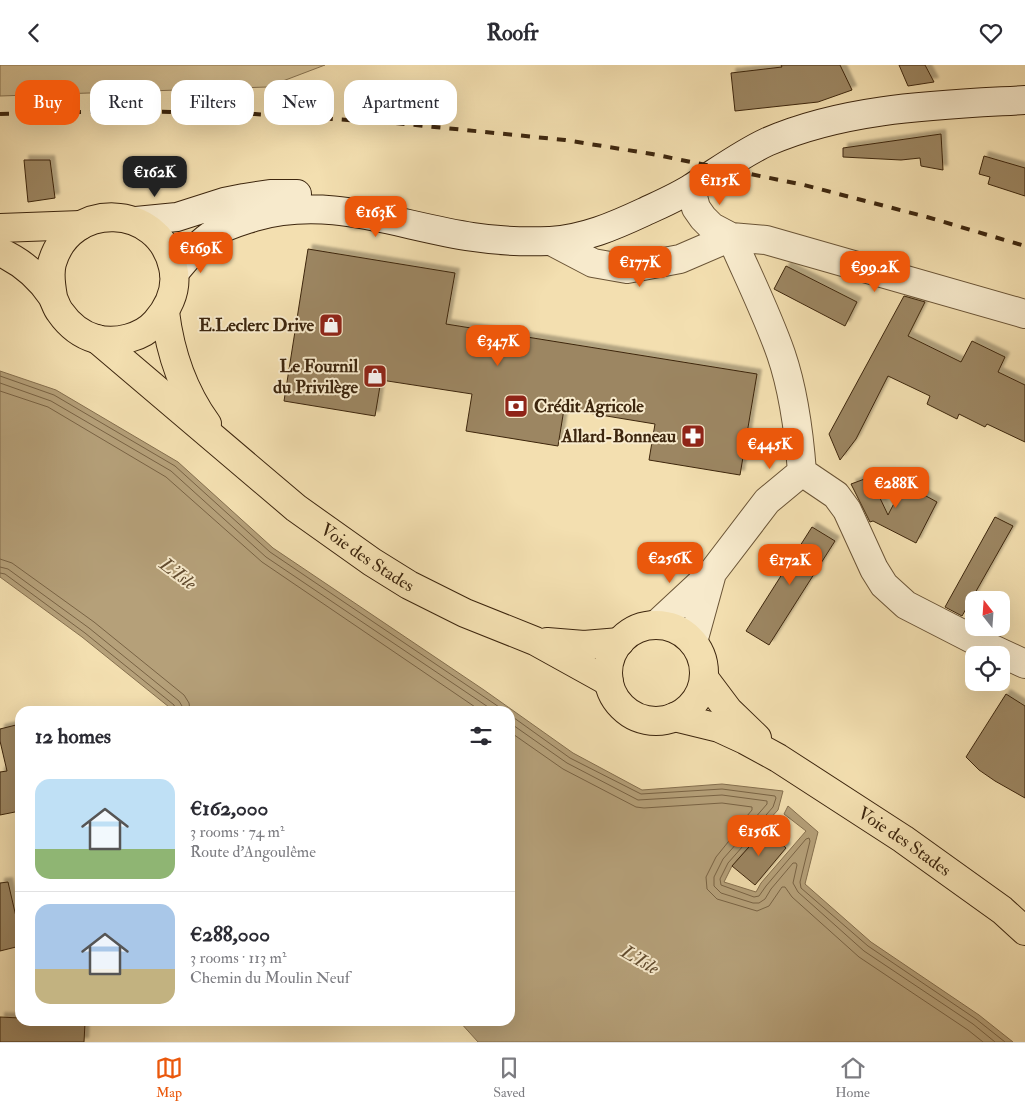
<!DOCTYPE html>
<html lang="en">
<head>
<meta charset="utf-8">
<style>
	body { margin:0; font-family:"IM FELL Double Pica",serif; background:#f2f2f3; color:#2b2b33; height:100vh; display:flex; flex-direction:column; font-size:19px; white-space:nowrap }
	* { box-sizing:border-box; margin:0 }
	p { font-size:16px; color:#7c7c81 }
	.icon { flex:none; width:28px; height:28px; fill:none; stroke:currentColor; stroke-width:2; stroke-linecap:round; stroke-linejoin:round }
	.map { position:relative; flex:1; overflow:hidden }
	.panel { position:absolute; left:15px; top:641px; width:500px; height:320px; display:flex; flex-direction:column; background:#fff; border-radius:15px; box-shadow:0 5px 20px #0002 }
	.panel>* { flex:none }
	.hud { position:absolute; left:15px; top:15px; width:500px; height:45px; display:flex; gap:10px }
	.needle { width:32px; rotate:343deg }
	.buttons { position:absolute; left:965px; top:526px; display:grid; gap:10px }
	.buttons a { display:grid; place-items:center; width:45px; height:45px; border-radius:10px; background:#fff; box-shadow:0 5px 20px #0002; font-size:25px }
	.price { position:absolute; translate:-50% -42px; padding:0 11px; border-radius:10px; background:#ea580c; color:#fff; font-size:16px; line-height:32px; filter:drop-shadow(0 1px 2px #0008) }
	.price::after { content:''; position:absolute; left:50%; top:30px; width:15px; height:11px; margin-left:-8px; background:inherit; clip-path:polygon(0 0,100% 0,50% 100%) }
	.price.current { background:#222; color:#fff }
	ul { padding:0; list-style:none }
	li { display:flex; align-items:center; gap:15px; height:125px; padding:0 20px }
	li+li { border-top:1px solid #e1e1e2 }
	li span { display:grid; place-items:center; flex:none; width:140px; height:100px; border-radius:15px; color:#555 }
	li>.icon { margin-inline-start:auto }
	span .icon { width:60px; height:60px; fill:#fffc; stroke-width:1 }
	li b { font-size:21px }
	h2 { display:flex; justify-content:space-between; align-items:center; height:60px; padding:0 20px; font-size:21px }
	.pill { padding:0 18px; border-radius:15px; background:#fff; box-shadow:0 5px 20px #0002; font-size:18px; line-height:45px }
	.pill.current { background:#ea580c; color:#fff }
	header { display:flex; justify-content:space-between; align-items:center; height:65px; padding:0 20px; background:#fff; font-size:22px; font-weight:800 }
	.menu { display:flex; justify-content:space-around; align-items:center; height:70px; border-top:1px solid #e1e1e2; background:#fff; font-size:14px; color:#7c7c81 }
	.menu a { display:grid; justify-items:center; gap:2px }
	.menu .current { color:#ea580c }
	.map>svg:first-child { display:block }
</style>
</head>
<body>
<header><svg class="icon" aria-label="back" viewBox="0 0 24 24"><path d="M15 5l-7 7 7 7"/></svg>Roofr<svg class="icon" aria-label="heart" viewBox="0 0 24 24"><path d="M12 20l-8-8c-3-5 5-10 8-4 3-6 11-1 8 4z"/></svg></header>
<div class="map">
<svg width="1025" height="977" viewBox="0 0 1025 977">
	<defs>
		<filter id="shadow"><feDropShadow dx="4.5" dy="-4.5" stdDeviation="1" flood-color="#0004"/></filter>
	</defs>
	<rect width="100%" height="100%" fill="#f3dfb0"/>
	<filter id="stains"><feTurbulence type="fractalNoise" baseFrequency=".004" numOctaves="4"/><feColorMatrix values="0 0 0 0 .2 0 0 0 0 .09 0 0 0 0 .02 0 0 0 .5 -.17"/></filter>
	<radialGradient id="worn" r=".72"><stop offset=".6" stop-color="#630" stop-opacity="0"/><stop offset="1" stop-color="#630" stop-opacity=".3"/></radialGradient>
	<!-- green -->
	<path fill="#d4c094" stroke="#887351" d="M0,0h325l-58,22 -267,9z"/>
	<!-- water -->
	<path fill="#b5a079" stroke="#856f4e" d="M0,306l56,19 122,72 95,86 211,142 89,63 69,37 80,-6 61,7 -5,19 -22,24 2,3 -26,29 -8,16 32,10 5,-9 45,-52 -22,-17 4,-8 30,26 -13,52 66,58 108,73 34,27h-535l-19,-21h51v-310h-336l-92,-74 -82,-60z"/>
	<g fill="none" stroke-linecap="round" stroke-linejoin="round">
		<!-- shore -->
		<path stroke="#796344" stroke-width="1" d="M0,311l54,19 121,71 95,86 235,159
			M0,318l51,18 120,70 95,86 228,154
			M0,326l48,16 118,70 96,85 219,149
			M0,494l12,4 82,59 90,73 5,8 1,8
			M0,502l8,2 81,59 90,73 3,5 1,5
			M0,508l5,1 80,59 89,72 2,6
			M510,650l60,43 71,36 81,-5 53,7 1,2 -3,9 -20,23 -2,7 -23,26 -8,16 1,6 33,12 5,-1 7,-10 40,-47 3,-1 1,3 -10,41 1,6 67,58 108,73 29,23
			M510,658l57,40 71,37 84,-5 45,6v3l-19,22 -4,9 -21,24 -9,18v9l7,7 32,10h6l6,-4 6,-10 22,-26h3l1,2 -4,18 5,9 66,59 109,73 22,18
			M510,667l53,37 73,38 8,1 78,-5 30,4v3l-11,13 -4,8 -21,26 -10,20 1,12 10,10 40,12 12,-5 13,-19h3l7,10 67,60 109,73 15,12"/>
	</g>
	<!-- building -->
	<path fill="#9c8662" stroke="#3d260e" filter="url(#shadow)" d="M781,0h59l12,25 -34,12 -83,9 -4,-38 51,-6z
		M899,0h26l9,17 -26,4z
		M941,69l2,36 -22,-4 -1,-8 -19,2 -58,-3v-9z
		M984,91l41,12v28l-37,-12 2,-7 -11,-3z
		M24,95h26l5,38 -27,4z
		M308,184l147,24 -9,51 311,50 -17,101 -91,-15 6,-36 -91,-15 -6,37 -92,-15 6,-37 -91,-14 -6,36 -91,-15z
		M786,201l71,36 -12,24 -71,-37z
		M904,231l21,6 -17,34 53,26 11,-21 33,16 -7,15 27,13v57l-38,-18 -2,3 -26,-13 -2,5 -30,-15 3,-8 -42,-20 -32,63 -16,21 -11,-26z
		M870,412l18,38 16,-31 33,18 -21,41 -43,-22 -3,1 -19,-38z
		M995,452l18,9 -51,90 -17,-9z
		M812,462l23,14 -66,104 -23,-14z
		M1006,629l19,12v92l-30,-17 -16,-11 -13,-13z
		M20,659v87l-20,4v-43l7,-1 -7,-30v-12z
		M765,764l21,19 -31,37 -23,-19z
		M8,817l12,52v12l-20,5v-68z
		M0,952l20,1v3l65,2 -1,19h-84z"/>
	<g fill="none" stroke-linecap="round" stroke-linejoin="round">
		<!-- minor casing -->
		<g stroke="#6a5436" stroke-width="30">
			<path id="minor" d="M691,124l5,19 7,10 9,9 19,10 35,3 259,74
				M551,176l42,22 34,6 53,-10 51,-22
				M802,407l34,23 11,15 27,59 10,16 22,20 76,39 43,20
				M656,560l56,-52 55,-72 35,-29c-3,-40 -8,-80 -21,-118 -14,-40 -33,-78 -50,-117
				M693,577l19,-69"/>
		</g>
		<!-- secondary casing -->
		<g stroke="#3d260e" stroke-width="30">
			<path id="secondary" d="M136,156l41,-4 47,-15 20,-4 26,-4h27
				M174,208c13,-15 25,-31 42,-41 11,-7 26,-11 38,-15 77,-22 144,9 219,20 25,4 51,5 77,4 34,-2 64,-15 94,-29 17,-8 34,-15 49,-25 24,-15 48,-33 74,-45 80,-35 172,-37 258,-42"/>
		</g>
		<!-- primary casing -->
		<g stroke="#3d260e" stroke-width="30">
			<g id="primary">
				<path d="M0,163l81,-3"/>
				<path d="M0,187c22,10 38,23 52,44 3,5 4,11 8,16 9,13 22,23 36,27 20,5 46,-1 60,-17 14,-16 22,-34 17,-55 -14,-64 -103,-67 -121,-4 -3,11 -1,23 1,34"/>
				<path d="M165,247c5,40 18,79 42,112"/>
				<path id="s1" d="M97,274l199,169 76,54 37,23 56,28 70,28 74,41"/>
				<circle cx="656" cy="608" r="48"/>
				<path d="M547,577l37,3 36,-3"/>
				<path d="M704,613l24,32 29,28"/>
				<path id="s2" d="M674,652l45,11 26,12 33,18 125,81 99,71 23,21"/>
			</g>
		</g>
		<!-- minor -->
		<use href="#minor" stroke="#f7eacc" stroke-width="28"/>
		<!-- secondary -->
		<use href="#secondary" stroke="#f7eacc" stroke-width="28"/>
		<!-- primary -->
		<use href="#primary" stroke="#f3dfb0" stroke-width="28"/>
		<!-- rail -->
		<path stroke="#3d260e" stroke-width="4" stroke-dasharray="9 9" stroke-linecap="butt" d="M0,49l125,-3 130,3 140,9 170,17 87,14 152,31 123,32 98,29"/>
	</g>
	<!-- icons -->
	<defs>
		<g id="shop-square" transform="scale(1.25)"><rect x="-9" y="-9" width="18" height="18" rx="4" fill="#8f2418" stroke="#f7eacc"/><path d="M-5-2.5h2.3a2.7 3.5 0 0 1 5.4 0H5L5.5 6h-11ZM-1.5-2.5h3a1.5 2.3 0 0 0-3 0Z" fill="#fff"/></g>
		<g id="bank-square" transform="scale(1.25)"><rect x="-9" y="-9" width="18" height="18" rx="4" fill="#8f2418" stroke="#f7eacc"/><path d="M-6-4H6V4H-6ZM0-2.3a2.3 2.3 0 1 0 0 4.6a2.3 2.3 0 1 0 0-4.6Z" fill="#fff"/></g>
		<g id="pharmacy-square" transform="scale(1.25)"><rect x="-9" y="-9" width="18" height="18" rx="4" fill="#8f2418" stroke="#f7eacc"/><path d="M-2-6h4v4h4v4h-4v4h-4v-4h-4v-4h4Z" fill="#fff"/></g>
	</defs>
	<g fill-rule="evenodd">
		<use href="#shop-square" x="331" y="260"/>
		<use href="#shop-square" x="375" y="311"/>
		<use href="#bank-square" x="516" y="341"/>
		<use href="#pharmacy-square" x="693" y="371"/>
	</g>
	<g text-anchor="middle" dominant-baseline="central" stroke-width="4" stroke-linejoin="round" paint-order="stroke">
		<!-- poi labels -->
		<g font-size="18" font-weight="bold" fill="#3d260e" stroke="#f7eacc" text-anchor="end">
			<text x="314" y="260">E.Leclerc Drive</text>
			<text x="358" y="301">Le Fournil<tspan x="358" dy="21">du Privilège</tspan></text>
			<text x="534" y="341" text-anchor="start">Crédit Agricole</text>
			<text x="676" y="371">Allard-Bonneau</text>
		</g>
		<!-- street labels -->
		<g font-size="18" fill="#3d260e" stroke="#f7eacc">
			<text stroke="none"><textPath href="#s1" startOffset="348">Voie des Stades</textPath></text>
			<text stroke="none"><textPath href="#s2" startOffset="264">Voie des Stades</textPath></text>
		</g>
		<!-- water labels -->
		<g font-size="19" font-style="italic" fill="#614b2e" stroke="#f7eacc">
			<text transform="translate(178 509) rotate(37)">L'Isle</text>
			<text transform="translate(640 895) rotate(30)">L'Isle</text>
		</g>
	</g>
	<rect width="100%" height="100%" filter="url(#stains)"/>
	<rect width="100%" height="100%" fill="url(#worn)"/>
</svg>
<div class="buttons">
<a><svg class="needle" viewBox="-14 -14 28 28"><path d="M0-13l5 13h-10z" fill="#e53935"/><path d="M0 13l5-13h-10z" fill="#7c7c81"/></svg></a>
<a><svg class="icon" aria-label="locate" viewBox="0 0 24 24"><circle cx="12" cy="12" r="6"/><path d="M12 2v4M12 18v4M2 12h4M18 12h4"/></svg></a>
</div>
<b class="price current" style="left:155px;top:133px">€162K</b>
<b class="price" style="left:720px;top:141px">€115K</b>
<b class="price" style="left:376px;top:173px">€163K</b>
<b class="price" style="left:201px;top:209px">€169K</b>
<b class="price" style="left:640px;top:223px">€177K</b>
<b class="price" style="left:875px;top:228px">€99.2K</b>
<b class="price" style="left:498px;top:302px">€347K</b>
<b class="price" style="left:770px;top:405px">€445K</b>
<b class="price" style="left:896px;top:444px">€288K</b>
<b class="price" style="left:670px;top:519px">€256K</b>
<b class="price" style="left:790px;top:521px">€172K</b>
<b class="price" style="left:759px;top:792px">€156K</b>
<div class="hud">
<a class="pill current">Buy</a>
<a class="pill">Rent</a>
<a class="pill">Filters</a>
<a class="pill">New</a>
<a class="pill">Apartment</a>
</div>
<section class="panel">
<h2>12 homes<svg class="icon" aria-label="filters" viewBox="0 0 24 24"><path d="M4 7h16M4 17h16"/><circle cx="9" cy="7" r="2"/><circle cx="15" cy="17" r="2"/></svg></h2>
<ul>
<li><span style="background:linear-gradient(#bfe0f5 70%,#8fb573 0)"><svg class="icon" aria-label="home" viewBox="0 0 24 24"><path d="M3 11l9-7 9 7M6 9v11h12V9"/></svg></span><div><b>€162,000</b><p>3 rooms · 74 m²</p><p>Route d'Angoulême</p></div></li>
<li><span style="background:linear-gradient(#a9c7e8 65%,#c2b280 0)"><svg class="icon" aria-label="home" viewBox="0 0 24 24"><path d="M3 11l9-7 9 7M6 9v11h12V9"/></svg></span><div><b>€288,000</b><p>3 rooms · 113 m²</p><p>Chemin du Moulin Neuf</p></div></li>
</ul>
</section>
</div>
<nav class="menu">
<a class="current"><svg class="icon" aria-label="map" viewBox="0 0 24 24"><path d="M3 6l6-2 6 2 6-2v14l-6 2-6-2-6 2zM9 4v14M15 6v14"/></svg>Map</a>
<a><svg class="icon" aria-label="saved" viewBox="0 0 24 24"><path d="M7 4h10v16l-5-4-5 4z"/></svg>Saved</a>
<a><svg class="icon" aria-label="home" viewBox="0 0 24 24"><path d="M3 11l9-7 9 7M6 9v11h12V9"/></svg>Home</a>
</nav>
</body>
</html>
